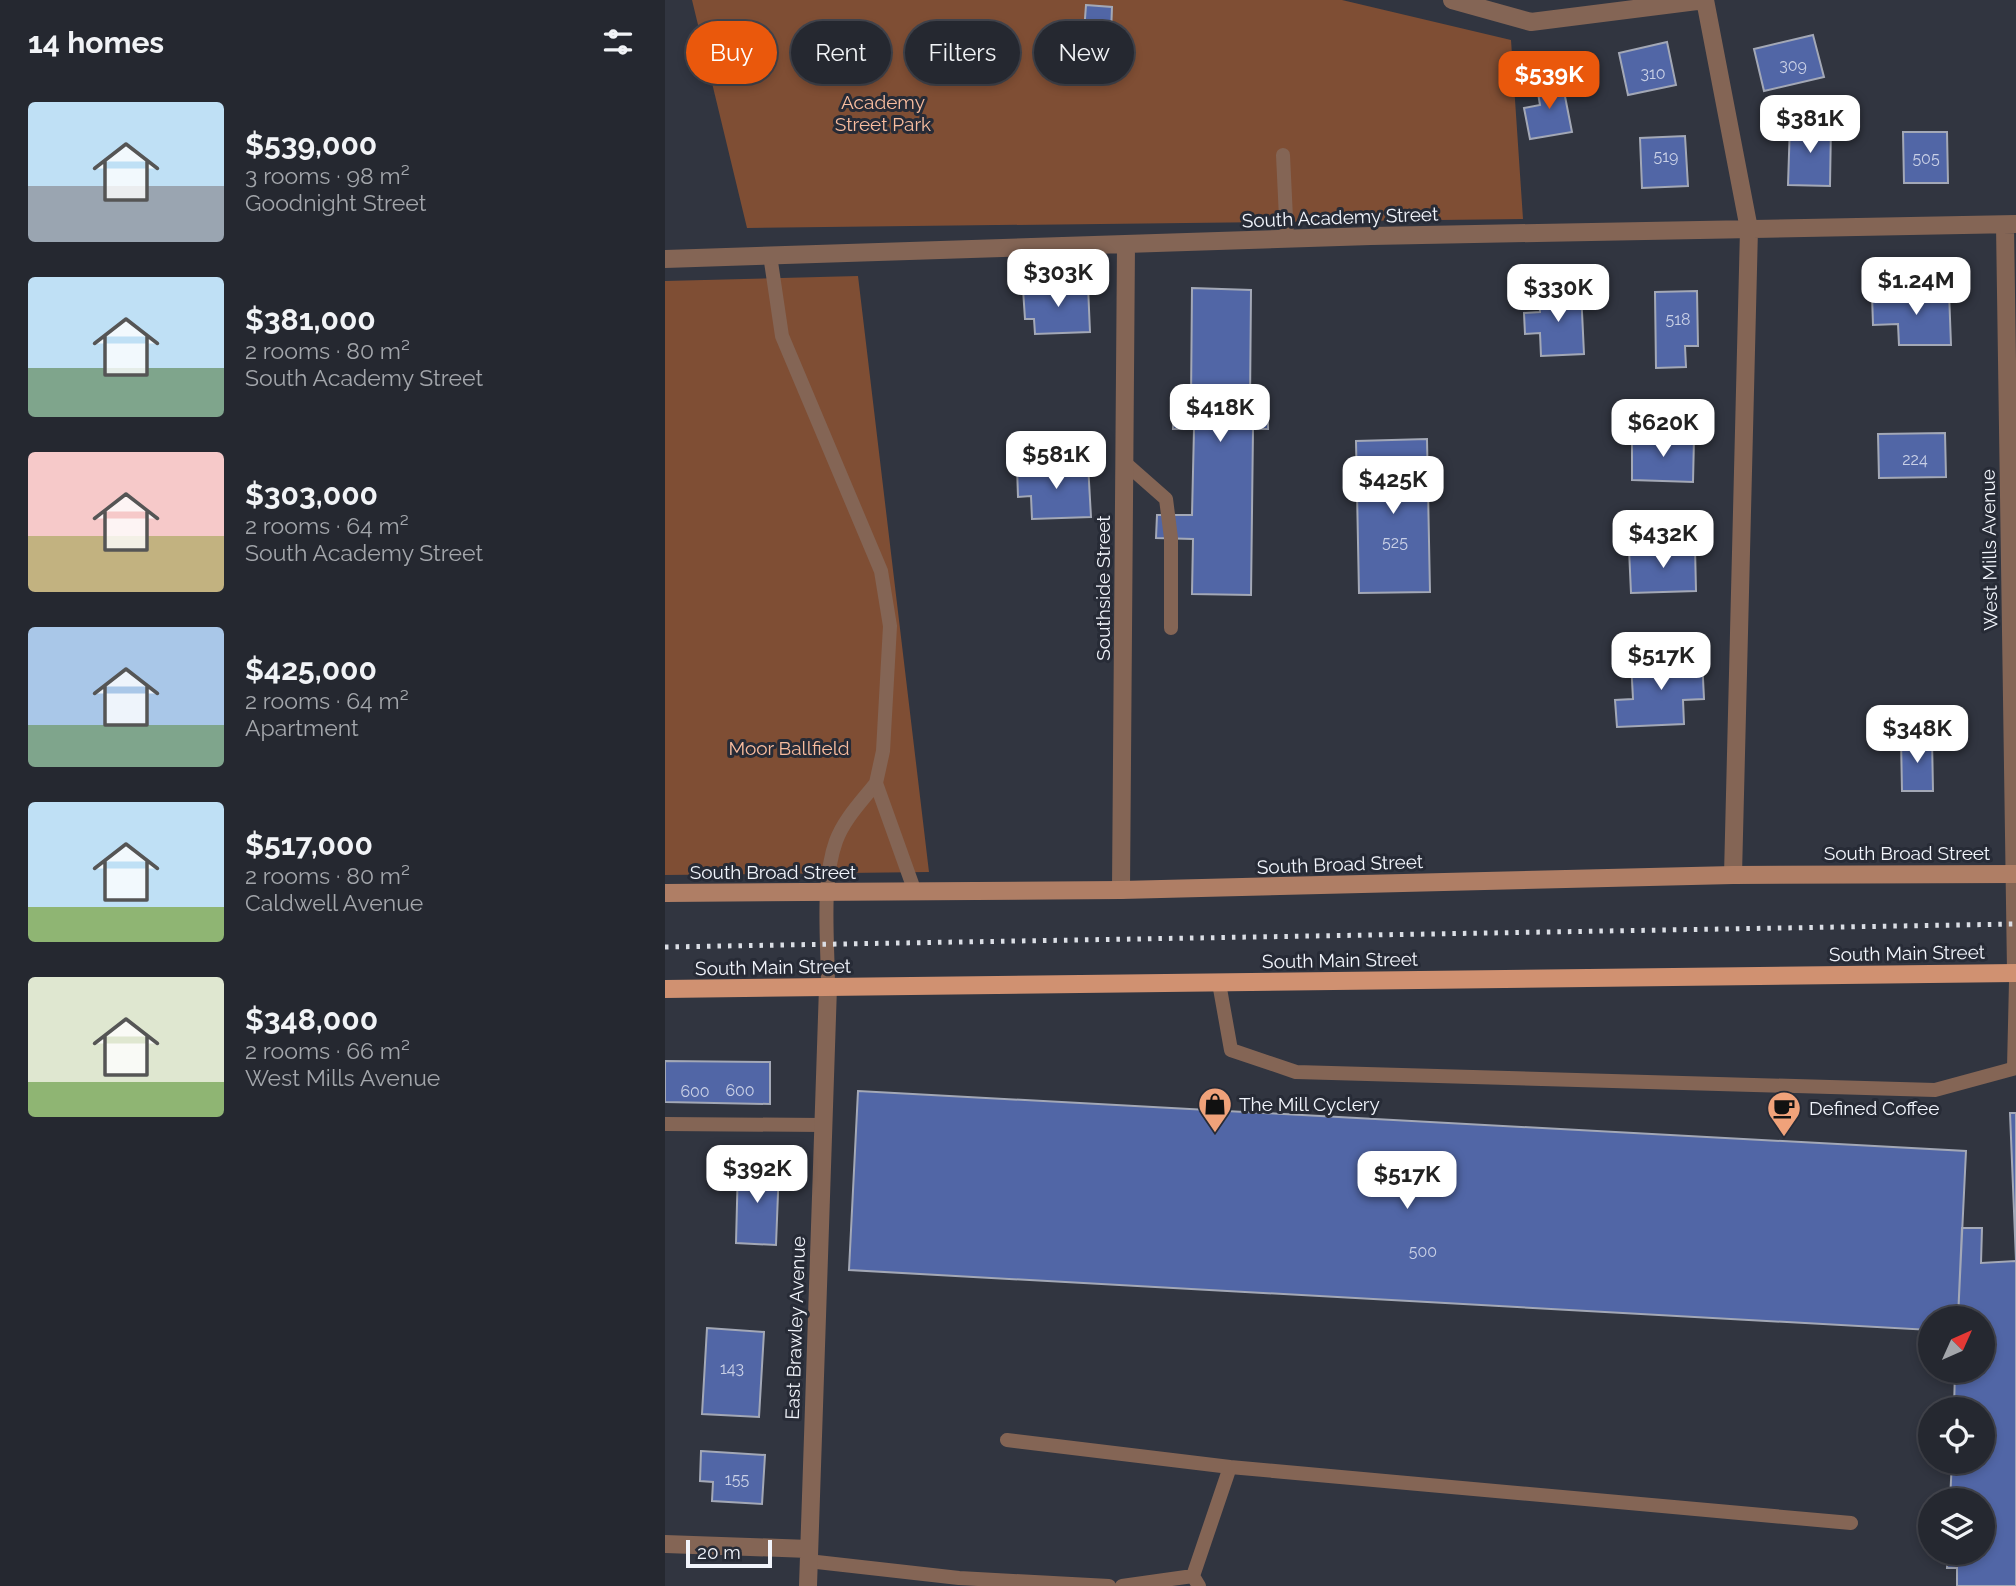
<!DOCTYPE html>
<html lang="en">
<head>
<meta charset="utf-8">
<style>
	body { margin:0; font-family:Raleway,sans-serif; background:#2d3038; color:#f1f3f6; height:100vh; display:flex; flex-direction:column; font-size:26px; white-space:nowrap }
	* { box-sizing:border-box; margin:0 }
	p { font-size:23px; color:#a3a6ab }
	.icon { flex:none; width:38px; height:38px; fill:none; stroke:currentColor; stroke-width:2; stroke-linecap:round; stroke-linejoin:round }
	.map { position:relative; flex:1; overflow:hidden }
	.details { display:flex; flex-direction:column; background:#252830; width:665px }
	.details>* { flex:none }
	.top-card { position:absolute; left:21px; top:21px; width:665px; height:63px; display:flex; gap:14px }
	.needle { width:46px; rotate:45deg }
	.controls { position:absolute; left:1253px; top:1306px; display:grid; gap:14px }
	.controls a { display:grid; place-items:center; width:77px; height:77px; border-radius:50%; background:#252830; box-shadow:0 4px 10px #0003,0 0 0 2px #42444c; font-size:35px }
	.scale { position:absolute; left:21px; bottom:18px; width:86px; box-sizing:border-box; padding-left:7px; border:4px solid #f1f4fb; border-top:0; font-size:19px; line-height:24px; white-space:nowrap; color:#f1f4fb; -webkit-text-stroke:5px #272b36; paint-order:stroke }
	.price { position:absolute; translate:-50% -60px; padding:0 16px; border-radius:14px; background:#fff; color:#222; font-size:23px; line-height:46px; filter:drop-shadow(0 2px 4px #0008) }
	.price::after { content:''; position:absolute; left:50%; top:42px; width:21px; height:16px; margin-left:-10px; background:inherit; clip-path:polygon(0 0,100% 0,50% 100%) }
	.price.current { background:#ea580c; color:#fff }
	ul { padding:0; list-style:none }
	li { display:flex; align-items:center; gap:21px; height:175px; padding:0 28px }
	li span { display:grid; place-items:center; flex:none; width:196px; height:140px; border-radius:7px; color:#555 }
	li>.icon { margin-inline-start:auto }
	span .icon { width:84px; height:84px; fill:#fffc; stroke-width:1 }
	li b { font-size:30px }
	h2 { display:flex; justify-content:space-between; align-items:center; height:84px; padding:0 28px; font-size:30px }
	.pill { padding:0 24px; border-radius:32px; background:#252830; box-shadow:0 4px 10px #0003,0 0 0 2px #42444c; font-size:24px; line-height:63px }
	.pill.current { background:#ea580c; color:#fff }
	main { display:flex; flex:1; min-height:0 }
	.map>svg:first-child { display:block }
</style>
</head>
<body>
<main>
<section class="details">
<h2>14 homes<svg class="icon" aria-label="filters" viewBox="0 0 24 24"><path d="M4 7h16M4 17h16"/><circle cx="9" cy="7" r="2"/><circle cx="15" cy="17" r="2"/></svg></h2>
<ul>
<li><span style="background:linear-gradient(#bfe0f5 60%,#9aa5b1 0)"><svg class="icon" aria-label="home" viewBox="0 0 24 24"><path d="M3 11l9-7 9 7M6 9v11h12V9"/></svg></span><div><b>$539,000</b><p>3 rooms · 98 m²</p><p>Goodnight Street</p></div></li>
<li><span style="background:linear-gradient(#bfe0f5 65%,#7fa58c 0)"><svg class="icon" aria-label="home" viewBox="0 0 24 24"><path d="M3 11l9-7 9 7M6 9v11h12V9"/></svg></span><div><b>$381,000</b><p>2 rooms · 80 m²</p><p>South Academy Street</p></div></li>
<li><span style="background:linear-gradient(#f6c9c9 60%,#c2b280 0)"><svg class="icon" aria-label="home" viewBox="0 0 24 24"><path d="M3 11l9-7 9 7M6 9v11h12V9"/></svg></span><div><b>$303,000</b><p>2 rooms · 64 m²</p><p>South Academy Street</p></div></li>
<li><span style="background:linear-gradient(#a9c7e8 70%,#7fa58c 0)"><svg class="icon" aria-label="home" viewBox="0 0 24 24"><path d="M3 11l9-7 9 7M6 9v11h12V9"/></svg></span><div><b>$425,000</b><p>2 rooms · 64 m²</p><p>Apartment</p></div></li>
<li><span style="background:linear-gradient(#bfe0f5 75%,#8fb573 0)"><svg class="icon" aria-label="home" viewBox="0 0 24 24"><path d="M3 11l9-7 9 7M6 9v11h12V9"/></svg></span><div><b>$517,000</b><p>2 rooms · 80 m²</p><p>Caldwell Avenue</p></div></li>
<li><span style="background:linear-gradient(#dfe7d0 75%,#8fb573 0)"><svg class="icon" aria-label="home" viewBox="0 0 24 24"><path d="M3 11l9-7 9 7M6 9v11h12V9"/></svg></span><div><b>$348,000</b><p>2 rooms · 66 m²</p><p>West Mills Avenue</p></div></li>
</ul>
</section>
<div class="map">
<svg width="1351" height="1586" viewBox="0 0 1351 1586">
	<rect width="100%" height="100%" fill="#313540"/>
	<!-- green -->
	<path fill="#7f4e34" d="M27,0h650l169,40 12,179 -776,9z
		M193,276l71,596 -264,3v-594z"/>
	<!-- building -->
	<path fill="#5166a6" stroke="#a3a8b6" stroke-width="2" d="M421,5l26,2 -1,27 -27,-2z
		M1148,35l11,42 -60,14 -10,-42z
		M1002,42l9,43 -48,10 -9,-42z
		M896,76l11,56 -42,7 -6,-31 16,-3 -4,-24z
		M1125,124l41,1 -1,61 -42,-1z
		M1238,132h44l1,51h-44z
		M1020,136l3,50 -46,2 -2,-50z
		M423,286l2,46 -55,2 -1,-15h-9l-2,-30z
		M527,288l59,2 -1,113h18v26h-15l-2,166 -59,-1 1,-55 -37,-1 1,-23h35l2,-86h-21l1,-27h17z
		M916,291l3,63 -43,2 -1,-23 -15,1 -1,-21 16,-1 -1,-19z
		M1032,291l1,55h-13l1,21 -30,1 -1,-76z
		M1284,292l2,53h-52l-1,-21 -25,1 -1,-30z
		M1280,433l1,44 -67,1 -1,-44z
		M967,437l62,1 -1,44 -61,-2z
		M762,439l3,153 -71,1 -3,-152z
		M423,464l3,53 -59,2 -1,-23 -13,1 -1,-30z
		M1030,547l1,44 -65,2 -2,-44z
		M1037,658l2,41 -21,1 1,24 -67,3 -2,-27 18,-1 -2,-38z
		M1236,739h31l1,52h-31z
		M0,1061l105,1v42l-105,-2z
		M193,1091l1108,60 -8,167h-28v12l-1081,-60z
		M1345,1113h6v147z
		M73,1165l41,2 -3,78 -40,-2z
		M1297,1228h20l-1,35 35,-2v325h-59v-18h-10l1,-16h35v-52h-33l2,-39h31v-52h-29l1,-39h28v-52h-25z
		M42,1328l57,4 -5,85 -57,-3z
		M36,1451l64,4 -3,49 -50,-3 1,-19 -13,-1z"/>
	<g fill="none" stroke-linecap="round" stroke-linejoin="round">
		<!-- lane -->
		<path stroke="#846555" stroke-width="14" d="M618,155l4,84
			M105,255l12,81 99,235 9,55 -7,125 -7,32 39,109
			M459,462l42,37 5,39v90
			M554,983l12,67 65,22 639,18 81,-22
			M163,987c0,-44 -7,-105 8,-146 8,-22 26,-40 40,-58
			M1349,1068l2,-87
			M0,1124l158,1
			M342,1440l223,27
			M143,1561l151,17 150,8
			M457,1586l71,-10
			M534,1586l-6,-10 37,-109 621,56"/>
		<!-- street -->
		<path stroke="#846555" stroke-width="18" d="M787,0l79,22 174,-22
			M1040,0l44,229 -16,646
			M1340,225l11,745
			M0,259l706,-23 645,-12
			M456,890l5,-646
			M0,1544l144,5
			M143,1586l20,-599"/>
		<!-- secondary -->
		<path stroke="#af7e65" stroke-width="18" d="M0,893l456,-3 612,-15 283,-1"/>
		<!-- primary -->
		<path stroke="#d09171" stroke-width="18" d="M0,989l1351,-16"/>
		<!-- rail -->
		<path stroke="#dbdee5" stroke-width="5" stroke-dasharray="3.5 7" stroke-linecap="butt" d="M0,947l1351,-23"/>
	</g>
	<!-- icons -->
	<defs>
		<g id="shop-pin" transform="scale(1.75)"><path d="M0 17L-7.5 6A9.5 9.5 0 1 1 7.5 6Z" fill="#f0a27a" stroke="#272b36"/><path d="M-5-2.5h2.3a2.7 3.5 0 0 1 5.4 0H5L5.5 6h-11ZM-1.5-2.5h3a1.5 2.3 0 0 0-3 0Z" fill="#111"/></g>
		<g id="cafe-pin" transform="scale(1.75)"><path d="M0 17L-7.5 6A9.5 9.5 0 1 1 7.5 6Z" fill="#f0a27a" stroke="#272b36"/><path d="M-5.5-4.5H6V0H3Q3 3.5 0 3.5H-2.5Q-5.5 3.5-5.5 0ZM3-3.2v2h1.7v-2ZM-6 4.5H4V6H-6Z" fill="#111"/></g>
	</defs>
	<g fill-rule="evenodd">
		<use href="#shop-pin" x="550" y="1104"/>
		<use href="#cafe-pin" x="1119" y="1108"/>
	</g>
	<g text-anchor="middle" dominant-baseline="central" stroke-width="6" stroke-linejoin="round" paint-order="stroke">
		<!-- number labels -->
		<g font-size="16" fill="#c9d0e6">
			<text x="1128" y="65">309</text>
			<text x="988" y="73">310</text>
			<text x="1001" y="156">519</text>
			<text x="1261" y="158">505</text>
			<text x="1013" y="319">518</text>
			<text x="1250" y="459">224</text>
			<text x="730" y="542">525</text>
			<text x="75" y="1090">600</text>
			<text x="30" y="1091">600</text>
			<text x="758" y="1251">500</text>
			<text x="67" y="1368">143</text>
			<text x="72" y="1479">155</text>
		</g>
		<!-- park labels -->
		<g font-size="19" fill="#f9bd9f" stroke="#272b36">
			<text x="218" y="102">Academy<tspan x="218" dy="22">Street Park</tspan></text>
			<text x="124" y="748">Moor Ballfield</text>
		</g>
		<!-- street labels -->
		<g font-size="19" fill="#f1f4fb" stroke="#272b36">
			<text transform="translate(675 217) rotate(-2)">South Academy Street</text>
			<text transform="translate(1324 550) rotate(-91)">West Mills Avenue</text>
			<text transform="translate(438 588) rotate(-90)">Southside Street</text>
			<text x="1242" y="853">South Broad Street</text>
			<text transform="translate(675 864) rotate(-2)">South Broad Street</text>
			<text x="108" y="872">South Broad Street</text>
			<text transform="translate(1242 953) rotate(-1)">South Main Street</text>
			<text transform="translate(675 960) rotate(-1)">South Main Street</text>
			<text transform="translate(108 967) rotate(-1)">South Main Street</text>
			<text transform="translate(130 1328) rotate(-88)">East Brawley Avenue</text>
		</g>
		<!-- poi labels -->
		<g font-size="19" fill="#f1f4fb" stroke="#272b36" text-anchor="start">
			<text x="574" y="1104">The Mill Cyclery</text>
			<text x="1144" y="1108">Defined Coffee</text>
		</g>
	</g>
</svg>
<div class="controls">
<a><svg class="needle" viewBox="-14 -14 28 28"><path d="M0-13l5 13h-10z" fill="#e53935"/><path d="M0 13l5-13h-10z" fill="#a3a6ab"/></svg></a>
<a><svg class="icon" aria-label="locate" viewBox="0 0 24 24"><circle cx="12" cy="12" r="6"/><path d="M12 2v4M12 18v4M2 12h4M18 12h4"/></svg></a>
<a><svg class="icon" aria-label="layers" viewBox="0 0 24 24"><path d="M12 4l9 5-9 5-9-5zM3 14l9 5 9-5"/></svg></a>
</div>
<div class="scale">20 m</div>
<b class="price current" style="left:884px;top:111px">$539K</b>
<b class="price" style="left:1145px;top:155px">$381K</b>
<b class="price" style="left:393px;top:309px">$303K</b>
<b class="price" style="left:1251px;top:317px">$1.24M</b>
<b class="price" style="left:893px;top:324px">$330K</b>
<b class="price" style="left:555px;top:444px">$418K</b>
<b class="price" style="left:998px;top:459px">$620K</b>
<b class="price" style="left:391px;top:491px">$581K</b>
<b class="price" style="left:728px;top:516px">$425K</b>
<b class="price" style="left:998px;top:570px">$432K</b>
<b class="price" style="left:996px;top:692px">$517K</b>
<b class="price" style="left:1252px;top:765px">$348K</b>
<b class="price" style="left:92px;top:1205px">$392K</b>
<b class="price" style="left:742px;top:1211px">$517K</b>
<div class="top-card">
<a class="pill current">Buy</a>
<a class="pill">Rent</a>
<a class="pill">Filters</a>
<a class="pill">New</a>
</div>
</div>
</main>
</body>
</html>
